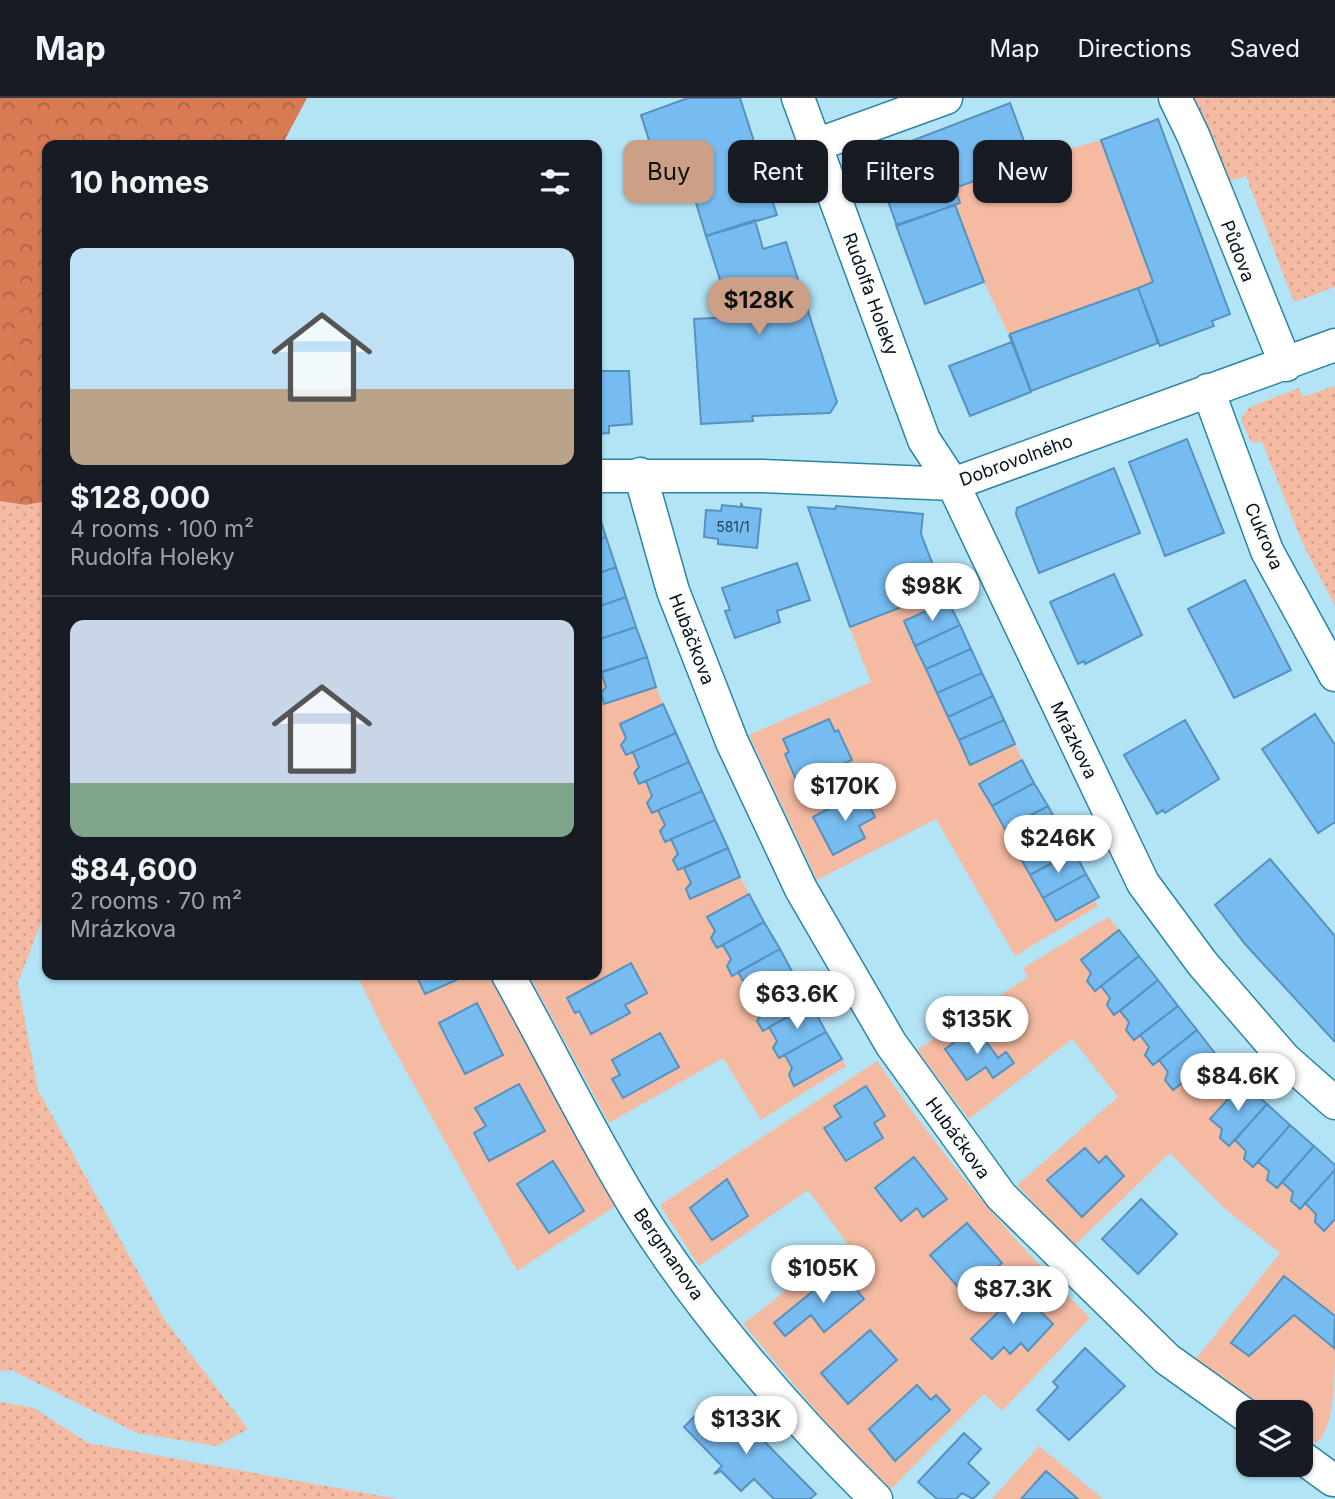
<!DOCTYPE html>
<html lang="en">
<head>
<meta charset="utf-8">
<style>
	body { margin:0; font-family:Inter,sans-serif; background:#242831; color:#f1f3f6; height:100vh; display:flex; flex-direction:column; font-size:26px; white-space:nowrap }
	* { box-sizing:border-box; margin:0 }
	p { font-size:23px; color:#9ea1a6 }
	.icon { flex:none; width:38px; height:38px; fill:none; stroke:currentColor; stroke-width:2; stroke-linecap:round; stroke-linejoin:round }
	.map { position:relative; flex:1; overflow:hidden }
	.drawer { position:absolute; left:42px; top:42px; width:560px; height:840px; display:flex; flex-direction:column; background:#171b24; border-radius:14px; box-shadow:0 2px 5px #0004 }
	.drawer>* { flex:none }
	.top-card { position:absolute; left:623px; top:42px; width:606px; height:63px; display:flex; gap:14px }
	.fabs { position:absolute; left:1236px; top:1302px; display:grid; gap:14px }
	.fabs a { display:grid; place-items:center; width:77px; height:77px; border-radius:14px; background:#171b24; box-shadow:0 2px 5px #0004; font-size:35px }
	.price { position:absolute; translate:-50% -60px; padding:0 16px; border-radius:24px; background:#fff; color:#222; font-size:23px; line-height:46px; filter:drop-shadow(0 2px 4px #0008) }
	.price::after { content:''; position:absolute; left:50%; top:42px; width:21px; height:16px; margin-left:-10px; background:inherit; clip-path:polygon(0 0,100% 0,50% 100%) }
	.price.selected { background:#cba087; color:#111 }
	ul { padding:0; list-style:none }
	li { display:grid; align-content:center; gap:14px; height:371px; padding:0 28px }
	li+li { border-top:2px solid #363941 }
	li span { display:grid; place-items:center; height:217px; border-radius:14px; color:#555 }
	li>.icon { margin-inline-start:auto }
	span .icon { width:126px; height:126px; fill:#fffc; stroke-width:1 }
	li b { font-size:30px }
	h2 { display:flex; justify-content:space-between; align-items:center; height:84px; padding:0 28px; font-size:30px }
	.chip { padding:0 24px; border-radius:14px; background:#171b24; box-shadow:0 2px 5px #0004; font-size:24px; line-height:63px }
	.chip.selected { background:#cba087; color:#111 }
	header { display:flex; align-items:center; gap:42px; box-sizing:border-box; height:98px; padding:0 35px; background:#171b24; border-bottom:2px solid #363941 }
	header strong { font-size:33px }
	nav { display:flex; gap:38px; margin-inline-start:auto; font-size:24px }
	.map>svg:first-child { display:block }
</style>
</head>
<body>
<header>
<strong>Map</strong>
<nav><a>Map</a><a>Directions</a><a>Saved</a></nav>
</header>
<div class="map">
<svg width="1335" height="1401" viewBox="0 0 1335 1401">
	<defs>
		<pattern id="grass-dots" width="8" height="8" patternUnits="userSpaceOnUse" patternTransform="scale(1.75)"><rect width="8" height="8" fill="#f5baa2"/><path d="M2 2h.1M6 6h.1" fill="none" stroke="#d09f8b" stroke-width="1.8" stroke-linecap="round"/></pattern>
		<pattern id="forest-crowns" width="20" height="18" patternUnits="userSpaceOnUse" patternTransform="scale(1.75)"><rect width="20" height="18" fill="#d87a53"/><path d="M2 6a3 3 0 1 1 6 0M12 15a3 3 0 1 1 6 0" fill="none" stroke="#ad6344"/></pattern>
	</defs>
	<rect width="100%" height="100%" fill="#b3e4f6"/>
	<!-- grass -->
	<path fill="url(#grass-dots)" d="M1183,0h152v189l-41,15 -48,-126 -17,5 -15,-42 -18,-12z
		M1335,288v220l-32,-62 -41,-102h-11l-10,-23 9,-12 49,-19 4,9z
		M0,403l26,4 21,-4v406l-29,76 20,107 126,229 84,110 -31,17 -80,-13 -126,-63 -11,1z
		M0,1304l34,6 54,35 310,56h-398z"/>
	<!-- forest -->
	<path fill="url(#forest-crowns)" d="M0,0h307l-25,47h-235v356l-21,4 -26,-4z"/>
	<!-- garden -->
	<path fill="#f5baa2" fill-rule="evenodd" d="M1101,42l52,142 -144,53 -25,-53 -29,-77 5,-2 -5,-15 76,-28z
		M943,493l5,10 -44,20 65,143 46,-20 7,16 -43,24 76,137 39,-21 4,6 -83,50 -79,-137 -119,61 -68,-145 122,-53 -21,-54zM829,621l6,13 3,-1 14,28 -53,25 -14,-29 4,-3 -6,-13zM862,693l13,26 -16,9 6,12 -32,17 -20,-38z
		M601,574l5,15 -5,6 4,11 51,-17 7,17 -43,20 6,14 -4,7 4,10 7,-3 6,15 -5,7 5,10 7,-3 6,15 -5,7 11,7 7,15 -5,6 5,10 6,-2 7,15 -5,6 4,10 7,-2 7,15 -5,6 4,10 50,-22 9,17 -41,23 7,14 -4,7 6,10 6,-3 8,14 -4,7 5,10 6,-4 8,14 -4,8 6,9 6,-3 23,41 -4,7 5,10 7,-3 7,13 -3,7 5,10 48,-26 4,7 -85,54 -38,-62 -114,65 -80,-148h68v-301zM631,865l-6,42 5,8 -38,21 -25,-36zM660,935l18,34 -55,31 -10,-18 7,-5 -8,-15z
		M1108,819l11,13 -38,30 10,13 -4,8 14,5 9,12 -3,8 7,9 6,-4 9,11 -3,9 7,9 7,-5 9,12 -3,9 7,8 6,-4 9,12 -3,8 8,10 44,-34 26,27 -32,36 11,10 -2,9 9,8 6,-5 11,10 -2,8 9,8 5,-5 11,9 -1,9 8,8 6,-6 11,10 -2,9 9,8 5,-6 11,11 -1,8 9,8 11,-11v97l-51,-40 -53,67 18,13 45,-41 41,30c0,27 0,86 -19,98l-16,-11v-20h-31l-73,-53 84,-106 -57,-46 -53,-54 -96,93 -57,-61 101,-88 -46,-58 -103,80 -52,-69 111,-73 -5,-9zM945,951l53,9 8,-6 8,11 -20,15 -8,-11 -19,13zM1106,1059v38l-25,22 -33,-37 18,-18 33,1z
		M357,877h59l9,19 37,-19h27l84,156 44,74 -100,66 -133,-240zM477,905l26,52 -37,19 -27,-51zM519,986l25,47 -54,30 -16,-28 12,-7 -10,-18zM553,1063l30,49 -35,23 -30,-49z
		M877,963c63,93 133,177 213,257l-88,93 -18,-17 -93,95 -55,-55 -93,-110 104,-81 -39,-53 -109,76 -39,-61zM866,988l19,30 -11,7 9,15 -37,23 -22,-33 17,-11zM913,1060l34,41 -23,18 -7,-9 -16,12zM727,1082l21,36 -36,24 -21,-32zM967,1125l35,40 -22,19 -7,-8 -15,13 -28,-31zM840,1171l24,30 -39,32 -14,-16 -25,21 -12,-13zM1024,1189l11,11 -4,4 22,22 -24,27 -8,-8 -11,11 -7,-7 -12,12 -19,-20zM870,1232l27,30 -49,44zM936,1297l14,16 -54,49 -18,-19z
		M1039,1348l64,53h-111z"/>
	<!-- building -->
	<path fill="#77bcf1" stroke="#5592bf" stroke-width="2" d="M740,0l21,65 8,-3 6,21 -8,3 10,31 -71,21 -18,-60 -25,8 -22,-69 47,-17z
		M1010,5l21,57 -76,28 5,15 -63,23 -25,-70z
		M1158,21l72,195 -18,7 2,5 -54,20 -22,-58 15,-6 -52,-142z
		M955,107l29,77 -59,22 -29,-79z
		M755,122l8,29 23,-7 51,160 -7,11 -78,3 1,5 -52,3 -7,-105 38,-2 -26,-81z
		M1138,190l20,55 -127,48 -21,-57z
		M1009,237l22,57 -61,24 -21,-50 63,-24z
		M597,273h32l3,53 -23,2v7l-12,1z
		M1187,341l37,94 -59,23 -36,-94z
		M1114,370l26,65 -101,40 -23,-59 1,-6z
		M741,405l2,4 18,2 -4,39 -39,-4v-5l-14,-2 2,-27 15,1 1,-6 19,2z
		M836,408l87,8 -2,20 22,57 -93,36 -42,-120 27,2z
		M597,411l9,28 -9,3z
		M606,439l10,30 -19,7v-34z
		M797,465l13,37 -33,11 3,11 -45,16 -10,-27 5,-1 -8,-22z
		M616,469l10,30 -29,10v-33z
		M1114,476l28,61 -57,29 -1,-3 -6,3 -28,-62z
		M1245,482l46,90 -57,28 -46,-89z
		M626,499l10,30 -39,13v-33z
		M948,503l12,24 -45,21 -11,-25z
		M960,527l11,24 -45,20 -11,-23z
		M636,529l11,30 -50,17v-34z
		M971,551l11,24 -45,20 -11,-24z
		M647,559l9,30 -52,17 -3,-11 5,-6 -5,-15z
		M982,575l11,23 -45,21 -11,-24z
		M993,598l11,24 -45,20 -11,-23z
		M663,606l13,29 -50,22 -5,-10 5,-7 -6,-14z
		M1315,616l20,31v77l-17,11 -56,-84z
		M829,621l6,13 3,-2 14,30 -54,24 -13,-30 4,-2 -6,-13z
		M1004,622l11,24 -45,21 -11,-25z
		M1185,622l34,59 -54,34 -2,-3 -6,4 -33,-59z
		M676,635l13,29 -50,22 -5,-11 5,-6 -6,-15z
		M1022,662l12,23 -42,23 -13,-22z
		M689,664l13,29 -50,22 -5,-10 5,-7 -6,-15z
		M1034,685l14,23 -43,23 -13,-23z
		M702,693l13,29 -50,22 -5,-11 5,-6 -7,-15z
		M862,693l13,26 -16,9 6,12 -32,17 -20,-38z
		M1048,708l12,22 -43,24 -12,-23z
		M715,722l13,28 -50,22 -5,-10 5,-6 -7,-15z
		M1060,730l14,23 -44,24 -13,-23z
		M728,750l12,29 -50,22 -4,-10 5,-6 -7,-15z
		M1074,753l12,23 -43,24 -13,-23z
		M1270,761l65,77v106l-90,-98 -30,-39z
		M1086,776l13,23 -43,24 -13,-23z
		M749,796l15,28 -47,26 -6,-10 4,-7 -8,-14z
		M764,824l16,27 -48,27 -5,-10 4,-7 -8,-14z
		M1119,832l20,26 -44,35 -8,-10 4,-8 -10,-13z
		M780,851l15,28 -47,26 -6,-9 4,-8 -8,-14z
		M1139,858l19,24 -44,35 -7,-10 3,-7 -9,-12z
		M631,865l16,30 -22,12 5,8 -39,21 -12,-23 -4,2 -8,-15z
		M416,877h46l1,2 -38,17z
		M795,879l16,27 -48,27 -6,-10 4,-7 -7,-14z
		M1158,882l20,26 -44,34 -8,-10 3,-8 -9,-11z
		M477,905l26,52 -38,19 -26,-51z
		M811,906l15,28 -47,26 -6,-10 4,-7 -8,-14z
		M1178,908l19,24 -44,35 -8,-10 4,-8 -9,-12z
		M976,929l22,31 8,-6 8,11 -21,15 -7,-11 -19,13 -22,-31z
		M1197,932l20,26 -44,34 -8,-10 3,-8 -9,-12z
		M826,934l16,27 -48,27 -5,-11 3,-7 -7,-13z
		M660,935l19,34 -56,31 -11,-19 8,-4 -8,-15z
		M1243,985l24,21 -38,42 -9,-8 2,-9 -12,-10z
		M519,986l26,47 -56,30 -15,-28 12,-7 -11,-18z
		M866,988l19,30 -11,7 9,15 -37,23 -22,-33 17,-11 -7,-11z
		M1267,1006l23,21 -37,42 -9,-8 2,-8 -11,-11z
		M1290,1027l24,21 -37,42 -10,-8 2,-9 -11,-9z
		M1314,1048l21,19v5l-35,39 -9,-8 2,-9 -11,-10z
		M1085,1050l14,15 7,-7 18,20 -42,41 -35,-37z
		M914,1059l33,42 -24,18 -6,-9 -16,13 -26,-33z
		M553,1063l31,50 -35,22 -32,-49z
		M1335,1072v49l-11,12 -9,-9 1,-8 -11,-11z
		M727,1081l21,37 -36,24 -22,-32z
		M1141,1101l36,35 -39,40 -36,-35z
		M967,1125l35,40 -22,19 -7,-8 -15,13 -28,-32z
		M840,1171l24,30 -40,33 -13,-17 -26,21 -11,-13z
		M1284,1178l51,40 -1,32 -40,-33 -45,41 -18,-13z
		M1024,1189l11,11 -4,4 22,22 -25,27 -7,-8 -11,11 -6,-7 -12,12 -21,-20z
		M870,1232l27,30 -49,44 -27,-31z
		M1085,1250l40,38 -56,54 -32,-30 21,-23 -5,-5z
		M917,1287l14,15 5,-5 14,15 -55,51 -26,-32z
		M711,1302l38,40 7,-7 60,61 -6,5h-36l-20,-20 -13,12 -20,-20 -7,3 8,-8 -38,-39z
		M964,1335l17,16 -13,14 21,20 -16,16 -11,-6 -6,6h-19l-19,-17z
		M1046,1373l32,28h-57z"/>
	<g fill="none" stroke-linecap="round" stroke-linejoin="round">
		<!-- minor casing -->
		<g stroke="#2a86a2" stroke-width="35">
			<path id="minor" d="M798,0l126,342 29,44 190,399 59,80 82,95 51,45
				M1175,0l18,37 93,230
				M816,47l130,-47
				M1208,292l59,161 68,124
				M640,376l33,117 59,151 69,147 90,155 110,152 166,163 81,58
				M597,378h165l191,8 382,-139
				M508,877c43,77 82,158 128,233 63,102 155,207 240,291
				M1300,1358l33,24"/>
		</g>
		<!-- minor -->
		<use href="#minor" stroke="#fff" stroke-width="32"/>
	</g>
	<g text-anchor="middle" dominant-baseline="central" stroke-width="5" stroke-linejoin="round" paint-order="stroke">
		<!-- number labels -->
		<g font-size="14" fill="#1e3c50">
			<text x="733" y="428">581/1</text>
		</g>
		<!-- street labels -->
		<g font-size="18" fill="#00121a" stroke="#fcfcfc">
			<text transform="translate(1238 153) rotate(69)">Půdova</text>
			<text transform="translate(871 196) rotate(70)">Rudolfa Holeky</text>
			<text transform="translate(1016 362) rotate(-20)">Dobrovolného</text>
			<text transform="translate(1264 438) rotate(67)">Cukrova</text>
			<text transform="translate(692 541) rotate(69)">Hubáčkova</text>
			<text transform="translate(1074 642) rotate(64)">Mrázkova</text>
			<text transform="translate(958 1040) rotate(54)">Hubáčkova</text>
			<text transform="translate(669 1156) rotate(55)">Bergmanova</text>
		</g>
	</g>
</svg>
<div class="fabs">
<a><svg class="icon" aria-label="layers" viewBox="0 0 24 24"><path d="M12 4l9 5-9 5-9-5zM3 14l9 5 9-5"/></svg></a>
</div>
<b class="price selected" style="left:759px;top:239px">$128K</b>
<b class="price" style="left:932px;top:525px">$98K</b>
<b class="price" style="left:845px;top:725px">$170K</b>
<b class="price" style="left:1058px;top:777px">$246K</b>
<b class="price" style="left:797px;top:933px">$63.6K</b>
<b class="price" style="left:977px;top:958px">$135K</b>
<b class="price" style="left:1238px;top:1015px">$84.6K</b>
<b class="price" style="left:823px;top:1207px">$105K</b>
<b class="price" style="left:1013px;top:1228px">$87.3K</b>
<b class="price" style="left:746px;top:1358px">$133K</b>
<div class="top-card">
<a class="chip selected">Buy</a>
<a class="chip">Rent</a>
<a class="chip">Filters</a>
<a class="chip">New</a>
</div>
<section class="drawer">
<h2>10 homes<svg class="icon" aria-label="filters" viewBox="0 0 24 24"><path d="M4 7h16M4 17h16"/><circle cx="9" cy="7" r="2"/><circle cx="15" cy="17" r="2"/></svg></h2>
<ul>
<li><span style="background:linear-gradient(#bfe0f5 65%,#b9a48a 0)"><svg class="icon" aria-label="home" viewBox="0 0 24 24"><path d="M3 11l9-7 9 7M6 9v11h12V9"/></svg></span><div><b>$128,000</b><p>4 rooms · 100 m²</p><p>Rudolfa Holeky</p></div></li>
<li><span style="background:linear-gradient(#c9d6e8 75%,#7fa58c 0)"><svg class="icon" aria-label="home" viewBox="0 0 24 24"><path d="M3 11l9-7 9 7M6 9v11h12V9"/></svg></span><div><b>$84,600</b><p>2 rooms · 70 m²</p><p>Mrázkova</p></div></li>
</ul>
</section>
</div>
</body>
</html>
